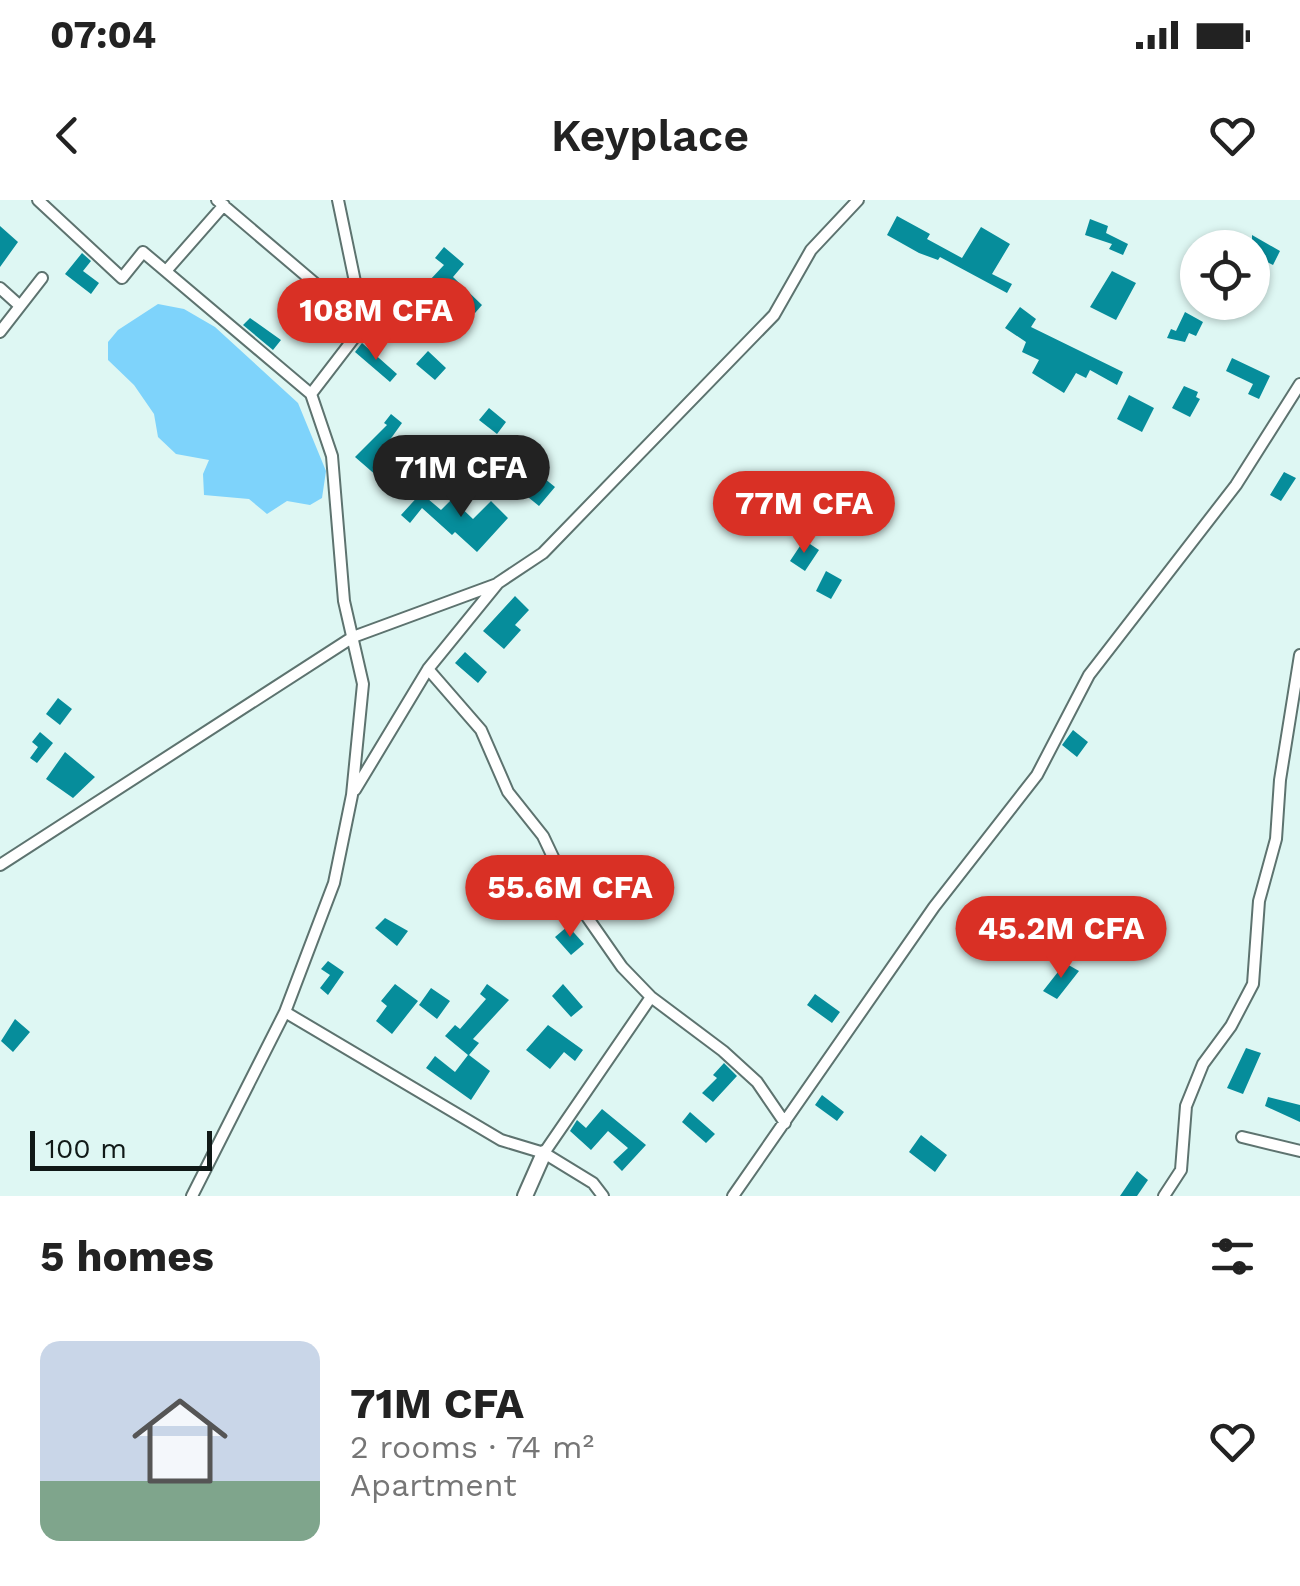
<!DOCTYPE html>
<html lang="en">
<head>
<meta charset="utf-8">
<style>
	body { margin:0; font-family:"Work Sans",sans-serif; background:#f6f6f6; color:#222; height:100vh; display:flex; flex-direction:column; font-size:38px; white-space:nowrap }
	* { box-sizing:border-box; margin:0 }
	p { font-size:32px; color:#767676 }
	.icon { flex:none; width:55px; height:55px; fill:none; stroke:currentColor; stroke-width:2; stroke-linecap:round; stroke-linejoin:round }
	.map { position:relative; height:996px; overflow:hidden }
	.panel { display:flex; flex-direction:column; background:#fff; flex:1 }
	.panel>* { flex:none }
	.buttons { position:absolute; left:1180px; top:30px; display:grid; gap:20px }
	.buttons a { display:grid; place-items:center; width:90px; height:90px; border-radius:50%; background:#fff; box-shadow:0 2px 8px #0004; font-size:50px }
	.scale { position:absolute; left:30px; bottom:25px; width:182px; box-sizing:border-box; padding-left:10px; border:5px solid #101917; border-top:0; font-size:28px; line-height:35px; white-space:nowrap; color:#101917; -webkit-text-stroke:8px #def7f3; paint-order:stroke }
	.price { position:absolute; translate:-50% -85px; padding:0 22px; border-radius:35px; background:#d93025; color:#fff; font-size:32px; line-height:65px; filter:drop-shadow(0 2px 5px #0008) }
	.price::after { content:''; position:absolute; left:50%; top:60px; width:30px; height:22px; margin-left:-15px; background:inherit; clip-path:polygon(0 0,100% 0,50% 100%) }
	.price.active { background:#222; color:#fff }
	ul { padding:0; list-style:none }
	li { display:flex; align-items:center; gap:30px; height:250px; padding:0 40px }
	li span { display:grid; place-items:center; flex:none; width:280px; height:200px; border-radius:20px; color:#555 }
	li>.icon { margin-inline-start:auto }
	span .icon { width:120px; height:120px; fill:#fffc; stroke-width:1 }
	li b { font-size:42px }
	h2 { display:flex; justify-content:space-between; align-items:center; height:120px; padding:0 40px; font-size:42px }
	.status { display:flex; justify-content:space-between; align-items:center; height:70px; padding:0 50px; background:#fff; direction:ltr }
	.status svg { height:28px; fill:currentColor }
	header { display:flex; justify-content:space-between; align-items:center; height:130px; padding:0 40px; background:#fff; font-size:45px; font-weight:600 }
	.map>svg:first-child { display:block }
</style>
</head>
<body>
<div class="status"><b>07:04</b><svg viewBox="0 0 49 12"><path d="M0 12V9h3v3zM5 12V6h3v6zM10 12V3h3v9zM15 12V0h3v12zM26 1h20v11H26zM47 4h2v5h-2z"/></svg></div>
<header><svg class="icon" aria-label="back" viewBox="0 0 24 24"><path d="M15 5l-7 7 7 7"/></svg>Keyplace<svg class="icon" aria-label="heart" viewBox="0 0 24 24"><path d="M12 20l-8-8c-3-5 5-10 8-4 3-6 11-1 8 4z"/></svg></header>
<div class="map">
<svg width="1300" height="996" viewBox="0 0 1300 996">
	<rect width="100%" height="100%" fill="#def7f3"/>
	<!-- water -->
	<path fill="#7ed3fb" d="M158,104l26,5 31,18 83,76 28,68 -4,27 -12,7 -23,-4 -20,13 -18,-15 -45,-4 -1,-21 6,-14 -33,-6 -18,-17 -4,-23 -20,-29 -26,-25v-18l10,-12z"/>
	<!-- building -->
	<path fill="#068d9b" d="M897,16l33,18 -3,5 35,19 19,-31 29,17 -18,30 20,10 -5,9 -67,-36 -2,3 -19,-7 -32,-18z
		M1090,19l18,7 -2,7 22,11 -5,11 -14,-6 3,-5 -27,-9z
		M0,26l18,16 -18,25z
		M1252,35l28,16 -7,14 -8,-4 -13,22z
		M444,47l20,17 -11,13 29,28 -7,8 -22,-21 -5,6 -19,-17 15,-16 -9,-7z
		M82,53l9,8 -8,10 16,12 -8,11 -26,-20z
		M1112,71l24,12 -20,37 -26,-13z
		M1020,107l16,12 -5,8 92,45 -6,13 -27,-15 -4,8 -10,-5 -12,20 -32,-20 7,-13 -17,-8 4,-10 -21,-14z
		M1185,112l18,10 -7,14 -7,-3 -4,9 -18,-4 4,-9 5,2z
		M250,118l31,22 -8,10 -30,-25z
		M362,143l35,31 -7,8 -35,-30z
		M428,151l18,17 -11,12 -19,-16z
		M1232,158l38,18 -11,23 -11,-5 5,-10 -27,-13z
		M1184,186l14,6 -2,5 4,2 -10,18 -18,-9z
		M1129,195l25,13 -12,24 -25,-13z
		M489,208l17,14 -9,12 -18,-14z
		M391,214l11,9 -23,32 17,15 -11,13 -30,-26 32,-32 -3,-2z
		M1284,272l12,6 -15,23 -11,-6z
		M539,274l16,13 -16,19 -16,-13z
		M832,285l25,11 15,11 -13,17 -15,-10 3,-4 -22,-12z
		M421,293l20,17 11,-11 21,20 18,-18 17,17 -31,34 -22,-20 -3,3 -30,-27 -12,15 -9,-8z
		M804,340l15,10 -14,21 -15,-10z
		M826,371l16,9 -11,19 -15,-8z
		M515,396l14,14 -14,15 6,5 -17,19 -21,-18z
		M465,452l22,20 -9,11 -23,-20z
		M58,498l14,11 -12,16 -14,-11z
		M1073,530l15,12 -11,15 -15,-12z
		M40,532l13,11 -16,20 -7,-5 8,-11 -6,-5z
		M65,552l30,25 -22,21 -27,-19z
		M385,718l23,13 -11,15 -22,-18z
		M568,726l16,18 -13,11 -16,-18z
		M328,761l16,11 -16,23 -8,-7 10,-13 -9,-6z
		M1065,763l14,8 -22,28 -14,-8z
		M395,784l23,17 -26,33 -16,-13 11,-15 -6,-5z
		M487,784l22,16 -36,39 6,4 -10,12 21,16 -19,29 -45,-32 9,-12 20,16 13,-17 -23,-19 10,-11 5,4 26,-30 -6,-5z
		M563,784l20,23 -12,10 -19,-21z
		M431,788l19,13 -13,18 -18,-14z
		M815,794l25,18 -8,11 -25,-18z
		M15,819l15,13 -17,20 -12,-11z
		M548,825l35,25 -8,11 -11,-9 -14,17 -24,-19z
		M1246,848l15,5 -18,41 -16,-6z
		M724,863l13,13 -24,26 -11,-9 15,-15 -4,-3z
		M822,895l22,17 -7,9 -22,-16z
		M1268,897l32,8v17l-35,-16z
		M602,909l44,36 -24,26 -9,-9 15,-14 -20,-17 -17,19 -21,-19 7,-11 9,8z
		M690,912l25,22 -9,9 -24,-21z
		M921,935l26,20 -12,17 -26,-20z
		M1137,971l11,9 -11,16h-17z"/>
	<g fill="none" stroke-linecap="round" stroke-linejoin="round">
		<!-- street casing -->
		<g stroke="#5d736f" stroke-width="14">
			<path id="street" d="M38,0l84,78 21,-26 168,142
				M217,0l147,125
				M166,71l58,-66
				M0,88l20,18
				M0,132l42,-54
				M428,469l53,61 27,62 35,44 26,55 53,76 29,30 72,54 34,31 28,41
				M355,590l73,-121 70,-86 45,-30 231,-238 37,-65 47,-50
				M0,665l353,-228 144,-53
				M285,812l216,128 43,13 49,30 10,13
				M1242,937l58,14
				M544,953l107,-156
				M192,996l93,-184 49,-129 18,-88 11,-111 -19,-83 -12,-145 -21,-62 53,-69 -26,-125
				M733,996l201,-289 103,-132 52,-100 147,-190 64,-101
				M1164,996l17,-26 5,-64 17,-42 28,-38 22,-42 6,-83 17,-62 4,-59 20,-125"/>
		</g>
		<!-- secondary casing -->
		<g stroke="#5d736f" stroke-width="18">
			<path id="secondary" d="M525,996l19,-43"/>
		</g>
		<!-- street -->
		<use href="#street" stroke="#fff" stroke-width="10"/>
		<!-- secondary -->
		<use href="#secondary" stroke="#fff" stroke-width="14"/>
	</g>
</svg>
<div class="buttons">
<a><svg class="icon" aria-label="locate" viewBox="0 0 24 24"><circle cx="12" cy="12" r="6"/><path d="M12 2v4M12 18v4M2 12h4M18 12h4"/></svg></a>
</div>
<div class="scale">100 m</div>
<b class="price" style="left:376px;top:163px">108M CFA</b>
<b class="price active" style="left:461px;top:320px">71M CFA</b>
<b class="price" style="left:804px;top:356px">77M CFA</b>
<b class="price" style="left:570px;top:740px">55.6M CFA</b>
<b class="price" style="left:1061px;top:781px">45.2M CFA</b>
</div>
<section class="panel">
<h2>5 homes<svg class="icon" aria-label="filters" viewBox="0 0 24 24"><path d="M4 7h16M4 17h16"/><circle cx="9" cy="7" r="2"/><circle cx="15" cy="17" r="2"/></svg></h2>
<ul>
<li><span style="background:linear-gradient(#c9d6e8 70%,#7fa58c 0)"><svg class="icon" aria-label="home" viewBox="0 0 24 24"><path d="M3 11l9-7 9 7M6 9v11h12V9"/></svg></span><div><b>71M CFA</b><p>2 rooms · 74 m²</p><p>Apartment</p></div><svg class="icon" aria-label="heart" viewBox="0 0 24 24"><path d="M12 20l-8-8c-3-5 5-10 8-4 3-6 11-1 8 4z"/></svg></li>
</ul>
</section>
</body>
</html>
